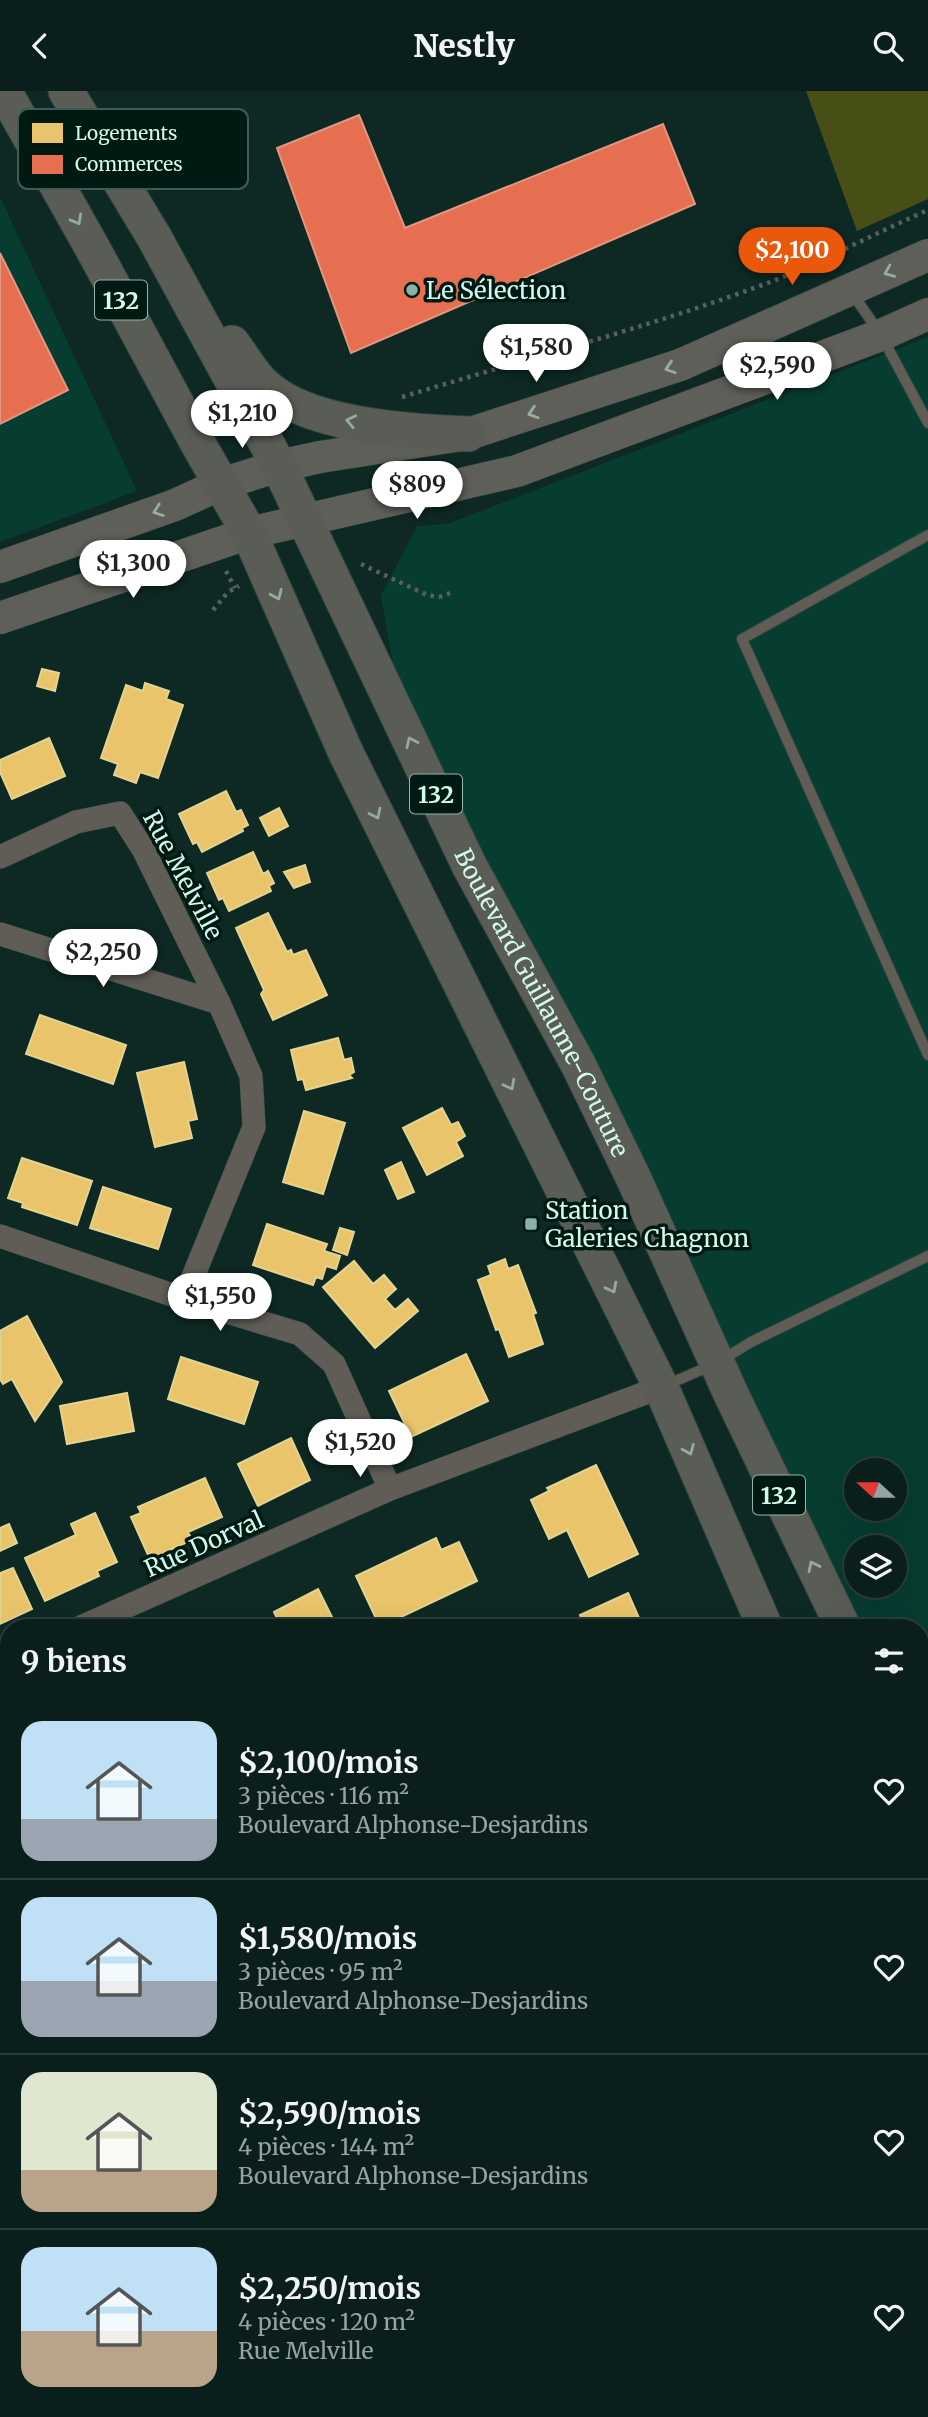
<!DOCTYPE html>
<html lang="fr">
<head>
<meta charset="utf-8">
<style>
	body { margin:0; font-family:Merriweather,serif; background:#132724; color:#f1f3f6; height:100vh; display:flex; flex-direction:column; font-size:26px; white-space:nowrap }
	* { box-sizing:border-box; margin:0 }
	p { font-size:23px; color:#99a2a3 }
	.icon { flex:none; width:38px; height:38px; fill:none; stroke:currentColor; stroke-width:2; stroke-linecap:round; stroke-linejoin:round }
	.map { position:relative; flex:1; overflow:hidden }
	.sheet { position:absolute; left:0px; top:1528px; width:929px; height:800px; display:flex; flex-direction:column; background:#0a1f1b; border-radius:28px 28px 0 0; box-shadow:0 7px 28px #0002,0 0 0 2px #2a3d3a }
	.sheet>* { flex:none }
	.needle { width:46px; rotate:291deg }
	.fabs { position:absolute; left:844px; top:1367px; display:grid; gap:14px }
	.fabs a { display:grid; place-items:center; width:63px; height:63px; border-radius:50%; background:#0a1f1b; box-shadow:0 7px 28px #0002,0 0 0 2px #2a3d3a; font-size:35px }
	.price { position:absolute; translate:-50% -60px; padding:0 16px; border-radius:24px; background:#fff; color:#222; font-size:23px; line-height:46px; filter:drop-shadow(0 2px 4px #0008) }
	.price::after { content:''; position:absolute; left:50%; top:42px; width:21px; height:16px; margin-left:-10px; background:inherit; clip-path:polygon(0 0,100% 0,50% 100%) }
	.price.current { background:#ea580c; color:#fff }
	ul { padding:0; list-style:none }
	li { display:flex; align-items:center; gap:21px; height:175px; padding:0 21px }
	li+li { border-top:2px solid #2a3d3a }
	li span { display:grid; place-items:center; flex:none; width:196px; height:140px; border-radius:21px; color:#555 }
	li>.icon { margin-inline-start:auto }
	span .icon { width:84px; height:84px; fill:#fffc; stroke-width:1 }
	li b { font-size:30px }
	h2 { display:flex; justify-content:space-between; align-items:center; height:84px; padding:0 21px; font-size:30px }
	header { display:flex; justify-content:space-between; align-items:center; height:91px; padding:0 21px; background:#0a1f1b; font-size:32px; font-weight:800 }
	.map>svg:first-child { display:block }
</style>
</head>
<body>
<header><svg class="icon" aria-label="back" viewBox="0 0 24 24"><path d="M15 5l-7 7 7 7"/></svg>Nestly<svg class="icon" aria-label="search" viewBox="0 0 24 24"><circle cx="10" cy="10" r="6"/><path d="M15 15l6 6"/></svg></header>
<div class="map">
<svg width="928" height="2326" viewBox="0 0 928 2326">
	<rect width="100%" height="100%" fill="#0e2924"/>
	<!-- built -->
	<path fill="#073c31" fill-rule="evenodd" d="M0,106l137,294 -137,51z
		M928,246v1440l-7,-16 -1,-134h-64l-462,-957 -13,-74 36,-70 31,-2zM856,1379h38v39h-38zM856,1456h38v38h-38z"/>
	<!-- green -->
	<path fill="#474f16" d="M806,0h122v108l-71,32z"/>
	<!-- homes -->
	<path fill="#e9c46a" stroke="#e2d491" stroke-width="2" d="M42,578l17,4 -4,18 -18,-5z
		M145,592l24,8 -3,8 17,6 -25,73 -18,-6 -4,11 -22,-8 4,-11 -17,-6 25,-73 17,6z
		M49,647l16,38 -53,23 -12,-27v-12z
		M226,700l10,21 5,-2 7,15 -6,3 1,3 -41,21 -5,-10 -4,2 -14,-30z
		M279,717l9,18 -19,10 -9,-18z
		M253,761l10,22 5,-3 6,12 -5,3 2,5 -42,20 -6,-13 -4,2 -12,-27z
		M305,774l5,17 -16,6 -10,-16z
		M268,822l19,39 4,-2 2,5 13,-5 21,45 -54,25 -12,-26 3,-4 -28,-62z
		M40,924l86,30 -13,39 -87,-30z
		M338,947l6,22 7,-2 3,14 -5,3 3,3 -46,12 -3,-11 -5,1 -7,-30z
		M184,971l13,57 -9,2 4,17 -37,9 -18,-74z
		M442,1017l9,17 7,-3 7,14 -9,6 7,14 -36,19 -24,-47z
		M304,1020l41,12 -22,71 -40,-12z
		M22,1067l70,23 -15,44 -55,-18 1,-4 -15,-5z
		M401,1071l13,30 -16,7 -13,-29z
		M103,1096l68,22 -13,40 -68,-21z
		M267,1133l60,20 -3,7 16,5 -4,13 -10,-3 -4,13 -6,-2 -3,8 -60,-20z
		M340,1137l14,4 -7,23 -14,-5z
		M505,1168l3,10 10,-4 18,48 -3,1 10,30 -34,13 -10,-28 -3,1 -18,-50 13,-5 -3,-9z
		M354,1170l19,23 11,-9 12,14 -11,10 10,11 13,-11 10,12 -43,37 -52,-61z
		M27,1225l35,66 -27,39 -23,-42 -9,5 -3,-5v-48z
		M466,1263l22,47 -77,36 -22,-46z
		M181,1266l77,25 -14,42 -76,-25z
		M127,1302l7,38 -67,13 -7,-38z
		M291,1347l19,42 -52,26 -20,-42z
		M596,1374l42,89 -49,23 -22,-47 -18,9 -18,-39 18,-9 -2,-3z
		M205,1387l17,39 -34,15 4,8 -38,17 -2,-4 -4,2 -17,-38 10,-4 -3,-6z
		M95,1422l22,49 -20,9 2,5 -54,25 -20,-43 51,-23 -5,-11z
		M9,1433l8,19 -17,8v-23z
		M436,1447l5,12 18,-8 18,39 -97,46 -24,-51z
		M13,1477l19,41 -32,15v-51z
		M318,1498l19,38h-56l-7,-15z
		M628,1502l15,34h-58l-5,-12z
		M9,1647v46l-4,2 -5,-12v-32z
		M0,1850l9,20 -9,6z
		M0,1986l9,19v36l-9,4z
		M922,2064l6,12v52l-8,3z
		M0,2108l2,5 7,-3v45l-9,4z
		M9,2249v41l-9,-20v-17z
		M9,2288v28l-7,4 -2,-28z
		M34,2319l1,7h-18l-1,-5z
		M48,2319h75l3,7h-79l-2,-6z
		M350,2319h32l3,7h-47l13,-6z
		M421,2319h61l-18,7h-40z
		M536,2319h12l3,7h-31z
		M568,2319h57l4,7h-57z"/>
	<!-- shops -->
	<path fill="#e76f51" stroke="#e09880" stroke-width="2" d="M359,24l46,113 258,-104 32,80 -344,149 -74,-205z
		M0,162l68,137 -68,34z"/>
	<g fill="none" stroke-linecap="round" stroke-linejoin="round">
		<!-- service casing -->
		<g stroke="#2c443e" stroke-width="12">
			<path id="service" d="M852,202l29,42 47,88
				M928,444l-186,104 186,416
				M664,1295l53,-23 34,-21 177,-86"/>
		</g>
		<!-- minor casing -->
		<g stroke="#2c443e" stroke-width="24">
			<path id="minor" d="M0,766l76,-35 44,-9 23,36 76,154 32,73 3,51 -70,172
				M0,843l219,69
				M0,1145l184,63 116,35 34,30 56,125
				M81,1536l309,-138 271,-102
				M0,1573l9,-4
				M0,1917l9,-4
				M920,2006l8,-3
				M0,2194l9,-3
				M920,2240l8,-3
				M218,2326l16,-7
				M728,2326l16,-7"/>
		</g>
		<!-- secondary casing -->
		<g stroke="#2c443e" stroke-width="33">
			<path id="secondary" d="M0,476l175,-62 46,-21 58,-18 41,-9 148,-23 212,-69 248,-110
				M0,527l249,-85 268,-62 364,-136 47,-21"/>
		</g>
		<!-- primary casing -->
		<g stroke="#2c443e" stroke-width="37">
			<g id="primary">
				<path d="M4,0l89,158 103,191 53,93 97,220 315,634 104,240"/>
				<path id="s1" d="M66,0l88,146 125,229 190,399 109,199 55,113 98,217 112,233"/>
				<path d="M232,252c10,13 18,28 29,39 42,44 149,50 207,52"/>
				<path d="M920,1698l8,15"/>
				<path d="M920,1850l8,17"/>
			</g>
		</g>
		<!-- path -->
		<path stroke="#59605c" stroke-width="4.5" stroke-dasharray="3.5 5" stroke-linecap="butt" d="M402,306c124,-38 249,-70 371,-116 52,-21 103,-48 155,-71
			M361,473l66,31 12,2 11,-4
			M226,480l9,17
			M213,519l15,-18 11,-6"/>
		<!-- service -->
		<use href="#service" stroke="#605d57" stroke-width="10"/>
		<!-- minor -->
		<use href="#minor" stroke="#605d57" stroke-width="23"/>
		<!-- secondary -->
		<use href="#secondary" stroke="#5e5f58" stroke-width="32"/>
		<!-- primary -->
		<use href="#primary" stroke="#5a5c56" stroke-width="35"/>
	</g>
	<!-- one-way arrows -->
	<defs><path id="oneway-chevron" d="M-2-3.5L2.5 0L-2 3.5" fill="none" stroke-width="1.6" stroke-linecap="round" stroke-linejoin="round" transform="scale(1.75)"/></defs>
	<g stroke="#96aaa1">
		<use href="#oneway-chevron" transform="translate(77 129) rotate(61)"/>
		<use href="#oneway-chevron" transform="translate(351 330) rotate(-168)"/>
		<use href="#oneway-chevron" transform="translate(277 504) rotate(66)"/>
		<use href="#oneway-chevron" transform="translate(411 651) rotate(-115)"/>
		<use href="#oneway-chevron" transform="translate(376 723) rotate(64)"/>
		<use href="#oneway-chevron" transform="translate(510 994) rotate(63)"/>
		<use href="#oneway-chevron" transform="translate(612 1197) rotate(63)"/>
		<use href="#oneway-chevron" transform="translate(689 1359) rotate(67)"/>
		<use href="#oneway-chevron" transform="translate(813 1475) rotate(-116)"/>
	</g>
	<g stroke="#98aca2">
		<use href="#oneway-chevron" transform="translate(889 181) rotate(158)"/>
		<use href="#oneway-chevron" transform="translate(670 277) rotate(162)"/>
		<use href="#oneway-chevron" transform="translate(533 322) rotate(162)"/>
		<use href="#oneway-chevron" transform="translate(158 420) rotate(160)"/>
	</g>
	<!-- markers -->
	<g fill="#8db0a6" stroke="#011913" stroke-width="2.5">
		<circle cx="412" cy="199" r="7"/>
		<rect x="524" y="1126" width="14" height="14" rx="3.5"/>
	</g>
	<g text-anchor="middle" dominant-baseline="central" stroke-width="7" stroke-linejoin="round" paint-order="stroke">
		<!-- shield labels -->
		<g fill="#011913" stroke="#93b6ab" stroke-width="2">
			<rect x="95" y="189.5" width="52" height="39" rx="5"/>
			<rect x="410" y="683.5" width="52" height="39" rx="5"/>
			<rect x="753" y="1384.5" width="52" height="39" rx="5"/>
		</g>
		<g font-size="23" font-weight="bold" fill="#d1f9ec">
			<text x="121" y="209">132</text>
			<text x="436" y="703">132</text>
			<text x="779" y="1404">132</text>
		</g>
		<!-- poi labels -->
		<g font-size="24" fill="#d1f9ec" stroke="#011913" text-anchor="start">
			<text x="426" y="199">Le Sélection</text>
			<text x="545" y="1119">Station<tspan x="545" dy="28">Galeries Chagnon</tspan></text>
		</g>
		<!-- street labels -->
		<g font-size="24" fill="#d1f9ec" stroke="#011913">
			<text transform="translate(183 784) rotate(62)">Rue Melville</text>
			<text stroke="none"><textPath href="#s1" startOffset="1029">Boulevard Guillaume-Couture</textPath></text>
			<text transform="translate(204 1453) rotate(-24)">Rue Dorval</text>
		</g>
	</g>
	<!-- legend -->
	<rect x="18" y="18" width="230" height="80" rx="10" fill="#011913" stroke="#3f5c54" stroke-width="2"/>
	<rect x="32" y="32" width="31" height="20" fill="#e9c46a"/>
	<rect x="32" y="64" width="31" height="19" fill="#e76f51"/>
	<g font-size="19" fill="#d1f9ec">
		<text x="75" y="49">Logements</text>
		<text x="75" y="80">Commerces</text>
	</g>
</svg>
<div class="fabs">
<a><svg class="needle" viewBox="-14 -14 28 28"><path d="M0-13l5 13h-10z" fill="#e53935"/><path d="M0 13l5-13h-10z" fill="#99a2a3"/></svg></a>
<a><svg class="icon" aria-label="layers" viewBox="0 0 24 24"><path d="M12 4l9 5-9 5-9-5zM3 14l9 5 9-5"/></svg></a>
</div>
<b class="price current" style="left:792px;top:196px">$2,100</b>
<b class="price" style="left:536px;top:293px">$1,580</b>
<b class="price" style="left:777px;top:311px">$2,590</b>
<b class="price" style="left:242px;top:359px">$1,210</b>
<b class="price" style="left:417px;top:430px">$809</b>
<b class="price" style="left:133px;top:509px">$1,300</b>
<b class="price" style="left:103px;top:898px">$2,250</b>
<b class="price" style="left:220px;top:1242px">$1,550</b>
<b class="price" style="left:360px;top:1388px">$1,520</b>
<section class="sheet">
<h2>9 biens<svg class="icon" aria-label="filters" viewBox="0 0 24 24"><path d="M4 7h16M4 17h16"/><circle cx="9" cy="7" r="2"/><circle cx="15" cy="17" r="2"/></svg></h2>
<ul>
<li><span style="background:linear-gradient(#bfe0f5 70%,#9aa5b1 0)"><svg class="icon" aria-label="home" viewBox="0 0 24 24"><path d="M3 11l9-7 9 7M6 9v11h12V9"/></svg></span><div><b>$2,100/mois</b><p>3 pièces · 116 m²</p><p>Boulevard Alphonse-Desjardins</p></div><svg class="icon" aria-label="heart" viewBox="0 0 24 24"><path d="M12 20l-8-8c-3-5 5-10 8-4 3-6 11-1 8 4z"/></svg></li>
<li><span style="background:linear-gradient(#bfe0f5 60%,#9aa5b1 0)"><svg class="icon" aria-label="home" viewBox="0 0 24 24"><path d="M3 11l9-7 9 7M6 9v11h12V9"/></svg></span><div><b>$1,580/mois</b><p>3 pièces · 95 m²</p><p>Boulevard Alphonse-Desjardins</p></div><svg class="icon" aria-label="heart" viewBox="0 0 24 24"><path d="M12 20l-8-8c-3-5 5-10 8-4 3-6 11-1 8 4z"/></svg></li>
<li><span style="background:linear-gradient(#dfe7d0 70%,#b9a48a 0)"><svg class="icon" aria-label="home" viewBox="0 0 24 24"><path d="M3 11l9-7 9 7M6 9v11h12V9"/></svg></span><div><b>$2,590/mois</b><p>4 pièces · 144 m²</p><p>Boulevard Alphonse-Desjardins</p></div><svg class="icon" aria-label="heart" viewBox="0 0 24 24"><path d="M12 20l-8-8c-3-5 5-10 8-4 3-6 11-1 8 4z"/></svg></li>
<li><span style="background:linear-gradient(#bfe0f5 60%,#b9a48a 0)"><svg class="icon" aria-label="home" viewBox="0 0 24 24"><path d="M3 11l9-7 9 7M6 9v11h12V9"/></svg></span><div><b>$2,250/mois</b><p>4 pièces · 120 m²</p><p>Rue Melville</p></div><svg class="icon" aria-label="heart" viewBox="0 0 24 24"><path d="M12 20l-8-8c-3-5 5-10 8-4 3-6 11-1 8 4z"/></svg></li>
</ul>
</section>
</div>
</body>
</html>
